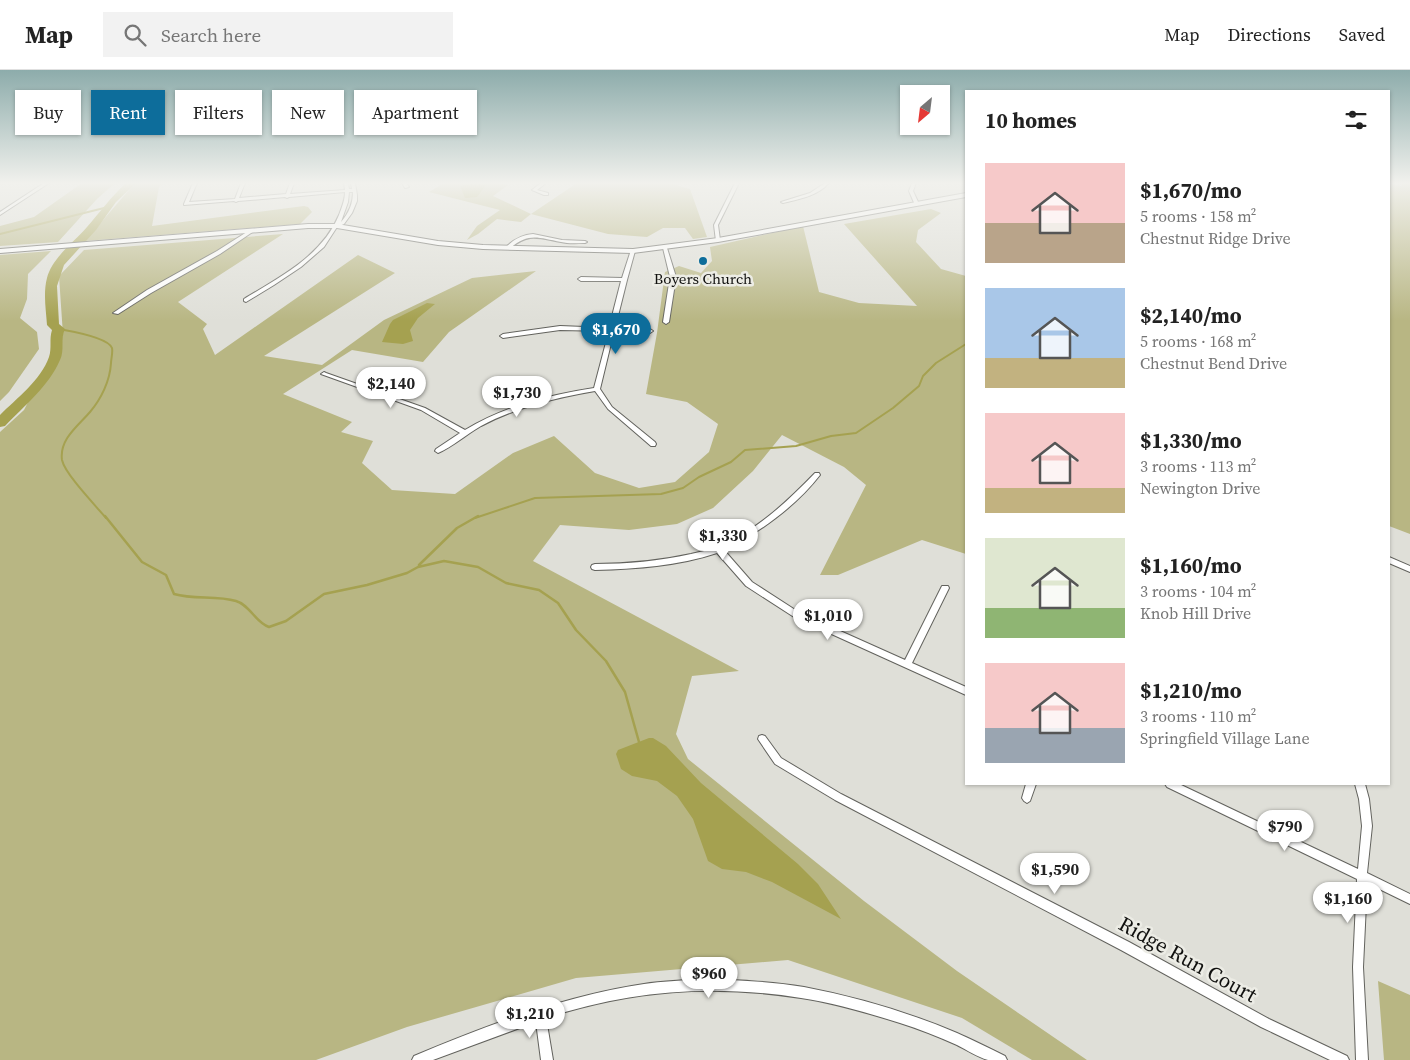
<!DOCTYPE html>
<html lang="en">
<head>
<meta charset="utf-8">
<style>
	body { margin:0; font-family:"Source Serif 4",serif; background:#f2f2f2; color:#222; height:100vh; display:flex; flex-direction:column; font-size:19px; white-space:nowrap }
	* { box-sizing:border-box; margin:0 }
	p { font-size:16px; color:#767676 }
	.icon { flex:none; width:28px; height:28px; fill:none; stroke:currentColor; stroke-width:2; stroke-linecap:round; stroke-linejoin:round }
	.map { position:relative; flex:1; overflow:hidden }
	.side { position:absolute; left:965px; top:20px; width:425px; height:695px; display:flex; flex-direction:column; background:#fff; border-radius:0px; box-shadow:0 1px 4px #0004 }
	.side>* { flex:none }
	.guide { position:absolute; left:15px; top:20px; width:475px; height:45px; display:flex; gap:10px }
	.needle { width:32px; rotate:208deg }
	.buttons { position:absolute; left:900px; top:15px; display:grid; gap:10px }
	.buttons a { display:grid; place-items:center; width:50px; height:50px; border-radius:0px; background:#fff; box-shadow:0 1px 4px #0004; font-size:25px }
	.price { position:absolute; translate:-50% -42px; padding:0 11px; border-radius:18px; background:#fff; color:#222; font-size:16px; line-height:32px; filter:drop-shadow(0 1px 2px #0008) }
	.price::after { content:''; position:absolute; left:50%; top:30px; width:15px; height:11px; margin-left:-8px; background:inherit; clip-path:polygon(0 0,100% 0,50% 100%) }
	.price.current { background:#0d6d9b; color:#fff }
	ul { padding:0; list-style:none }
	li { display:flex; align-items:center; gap:15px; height:125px; padding:0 20px }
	li span { display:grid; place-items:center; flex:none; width:140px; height:100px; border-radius:0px; color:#555 }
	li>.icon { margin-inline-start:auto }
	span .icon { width:60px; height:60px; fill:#fffc; stroke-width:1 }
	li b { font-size:21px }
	h2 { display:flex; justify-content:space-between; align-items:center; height:60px; padding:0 20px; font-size:21px }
	.tag { padding:0 18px; border-radius:0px; background:#fff; box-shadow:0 1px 4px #0004; font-size:18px; line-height:45px }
	.tag.current { background:#0d6d9b; color:#fff }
	header { display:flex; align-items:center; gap:30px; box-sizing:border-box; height:70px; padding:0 25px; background:#fff; border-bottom:1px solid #e0e0e0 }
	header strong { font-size:24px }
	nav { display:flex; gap:28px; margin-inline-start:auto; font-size:18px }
	.search { width:350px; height:45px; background:#f2f2f2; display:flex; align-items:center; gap:12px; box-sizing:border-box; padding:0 18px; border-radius:0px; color:#767676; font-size:19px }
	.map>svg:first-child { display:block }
</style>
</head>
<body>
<header>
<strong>Map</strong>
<div class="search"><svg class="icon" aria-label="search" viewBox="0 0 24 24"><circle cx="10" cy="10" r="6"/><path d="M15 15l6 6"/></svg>Search here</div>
<nav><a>Map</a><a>Directions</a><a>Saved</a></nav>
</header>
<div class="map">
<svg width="1410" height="990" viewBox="0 0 1410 990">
	<rect width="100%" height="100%" fill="#dfdfd8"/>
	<!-- green -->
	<path fill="#b8b683" d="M82,113h33l-18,16 -39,43 -58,4v-20l34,-9z
		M135,113h27l-3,4 -7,39 152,-20 4,1 4,5 -12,12 -215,17z
		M444,113h54l10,2 -15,11 38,18 46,-31h92l21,6 17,48 -14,2 -8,-11h-22l-16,9 -39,-3 -77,-20 -10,8 -24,-3 -19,15 -11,6 10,-14 23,-16 -71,-18z
		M1403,113h7v351l-21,-8v-342l12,2z
		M931,139l10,4 -23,17 -2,12 25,27 25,7v278l-44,-14 -84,35h-18l46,-90 -22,-18 -62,-32 -29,36 -40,37 -36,16 -48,6 -69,-5 -27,36 206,110 -47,5 -16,58 12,25 176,142 93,70 130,89h-55l-70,-42 -174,-58 -212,18 -169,49 -91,33h-316v-628l24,-22 39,-75 -4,-59 25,-26 199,-16 -105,68 29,22 -4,5 12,26 143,-100 37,18 -131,83 58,9 62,-45 88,-42 64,-7 -87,61 -26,30 -71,-12 -69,44 69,28 -11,10 32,9 -11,22 30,27 63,4 58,-41 41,-17 41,37 44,15 36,-6 34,-30 9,-28 -31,-22 -41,-8 11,-61 8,-61 14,-6 22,7 11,-12 -2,-14 93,-21 16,66 40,11 58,3 -73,-82z
		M51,181l-23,23 -1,25 -7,19 17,14 2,17 -30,43 -9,9v-146z
		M1378,911l32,14v65h-26z"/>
	<!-- water -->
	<path fill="#a5a150" d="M477,113l9,2 -9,12 -12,1 -5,-12z
		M427,233l8,1 -17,14 -8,12 3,11 -10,3 -21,-2 8,-18 3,-4z
		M649,668h4l13,8 35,37 97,81 20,20 23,35 -69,-37 -26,-10 -24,-3 -14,-8 -15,-42 -16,-23 -20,-15 -25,-5 -11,-7 -5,-15 2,-4z"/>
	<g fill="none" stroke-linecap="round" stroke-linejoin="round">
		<!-- stream-far1 -->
		<path stroke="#a5a150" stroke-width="2" d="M0,164l108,-27
			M59,259c11,2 49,8 53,19 1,5 -1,11 -1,15 -1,18 -10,36 -21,49 -11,13 -31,27 -28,48 3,14 33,45 44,58
			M475,448l60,-20 126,-4 22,-6 16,-11 32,-15 14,-12 51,-4 35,-10 25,-3 37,-25 26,-22 4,-10 13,-13 30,-19"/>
		<!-- stream -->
		<path stroke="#a5a150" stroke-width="2.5" d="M105,446l37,46 24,13 8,19c20,6 42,1 62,7 14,4 19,21 33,26l17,-6 38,-27 43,-9 40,-12 11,-6 26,-6 34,6 28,16 33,7 19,13 18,27 30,31 19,31 14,50
			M419,495l38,-37 21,-12"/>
		<!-- river -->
		<path fill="#a5a150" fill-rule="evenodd" d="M126,113h10l-20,19 -20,28 -32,35 -7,21 2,38 6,5c-5,10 0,21 -5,31 -11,26 -36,46 -55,66l-5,1v-12c16,-16 41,-35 49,-58 3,-9 0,-18 3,-27l-5,-5c-1,-15 -4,-32 0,-47 5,-20 27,-36 40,-51 13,-15 24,-30 39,-44z"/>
		<!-- street casing -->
		<g stroke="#62625d" stroke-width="2">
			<path id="street" d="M44,113h5l-49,32v-3z
				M193,113h4l-8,19 46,-3 6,-16h4l-6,15 47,-4 4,-11h4l-4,11 55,-4 -1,-7h4l1,6h3l-1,-6h4l2,12v6l-5,12 -8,11 -7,3 -13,20 -23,20 -27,18 -28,17 -2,-1v-2c36,-22 78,-43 95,-84 3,-8 6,-15 6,-23l-56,5 -2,1 -2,-1 -47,4 -2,1 -2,-1 -50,4v-1zM349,122h4c0,11 -4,21 -12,30l7,-20z
				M402,113h4l3,4 -4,1z
				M541,113h5l-9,7 11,3v2h-4l-12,-5z
				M735,113h4l-21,42 2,15 -4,1 -2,-16z
				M825,113h4c-12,13 -29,16 -46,20l-2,-1 29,-9z
				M912,113h4l-3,8 6,13v1h-4l-6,-14z
				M250,160l4,1 -34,23 -69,39 -33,21 -5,-1 34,-23 70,-39z
				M533,164l29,6 23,1 2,1 -2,1c-8,0 -16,1 -24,-1 -23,-4 -32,-10 -52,7l-4,-1c8,-8 16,-13 28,-14z
				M663,177l4,1 9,29 -7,45 -3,2 -3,-2 7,-45 -7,-29z
				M631,180l4,1 -8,29 -12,48 35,1 3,2 -3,2 -36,-2 -14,58 12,18 43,35 1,2 -1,2h-4l-43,-37 -13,-18c-40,7 -78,16 -114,35 -14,8 -29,21 -43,27l-3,-2 1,-2 24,-16 -39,-23 -100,-36 3,-2 2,1 99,35 40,22c40,-24 84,-35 129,-42l15,-57 -49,-1 -57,8 -3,-2 3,-2 57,-8 49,2 12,-47h-40l-3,-2 3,-2 41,1z
				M815,403h4l1,2c-24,31 -61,58 -96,75l28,32 48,31 105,47 37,-74h6l1,2 -37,75 54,24v8l-172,-78 -48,-31 -29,-33c-39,13 -81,16 -122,17l-3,-1 -1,-2 1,-2 3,-1c32,0 64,-3 96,-10 7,-2 15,-3 22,-5 39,-14 74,-47 102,-76z
				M1389,487l21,9v6l-21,-9z
				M762,665l3,1 16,22 60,36 288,148 140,77 78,37 2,4h-19l-69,-33 -140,-77 -286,-150 -60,-36 -17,-25 1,-3z
				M1026,714h10l-6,17 -3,2 -3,-2 -2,-3z
				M1165,714h14l179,85 4,-43 -3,-27 -4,-15h10l4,15 3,27 -5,47 43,21v10l-43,-21 -4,84 5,93h-12l-3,-93 4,-88 -190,-92z
				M698,909c35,1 71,2 106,8 52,10 104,25 153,46 16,7 32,15 48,23l2,4c-6,0 -14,0 -19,0 -11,-3 -21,-10 -31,-15 -18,-8 -38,-16 -57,-22 -32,-10 -65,-20 -99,-25 -89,-14 -169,-8 -255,20l7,42h-12l-5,-38 -103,38h-21l2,-4c74,-31 150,-60 230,-72 18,-3 36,-3 54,-5z"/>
		</g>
		<!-- secondary casing -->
		<g stroke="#62625d" stroke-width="2">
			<path id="secondary" d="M966,123v4l-248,45 -85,11 -150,-4 -45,-4 -101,-17h-29l-308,25v-4l308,-25h29l101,17 45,4 150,4 85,-11z"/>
		</g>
		<!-- street -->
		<use href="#street" fill="#fff" fill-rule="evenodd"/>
		<!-- secondary -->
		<use href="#secondary" fill="#fff" fill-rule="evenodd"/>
	</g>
	<!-- sky -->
	<linearGradient id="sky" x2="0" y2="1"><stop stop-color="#8dacab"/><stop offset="0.45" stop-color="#f1f1ed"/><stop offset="1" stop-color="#f1f1ed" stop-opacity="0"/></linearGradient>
	<rect width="1410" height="251" fill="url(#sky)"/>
	<!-- markers -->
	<circle fill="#0d6d9b" stroke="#ecece5" stroke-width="2" cx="703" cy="191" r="5"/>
	<g text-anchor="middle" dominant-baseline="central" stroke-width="5" stroke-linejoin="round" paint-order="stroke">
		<!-- far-poi labels -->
		<g font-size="15" fill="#11110f" stroke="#ecece5">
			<text x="703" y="208">Boyers Church</text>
		</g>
		<!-- near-street labels -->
		<g font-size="21" fill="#11110f" stroke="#ecece5">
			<text transform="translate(1188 889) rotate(29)">Ridge Run Court</text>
		</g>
	</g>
</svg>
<div class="buttons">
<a><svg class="needle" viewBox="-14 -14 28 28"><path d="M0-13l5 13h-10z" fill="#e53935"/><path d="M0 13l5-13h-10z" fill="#767676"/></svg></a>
</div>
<b class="price current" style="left:616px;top:285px">$1,670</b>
<b class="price" style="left:391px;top:339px">$2,140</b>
<b class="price" style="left:517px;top:348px">$1,730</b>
<b class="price" style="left:723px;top:491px">$1,330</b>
<b class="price" style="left:828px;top:571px">$1,010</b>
<b class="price" style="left:1285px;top:782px">$790</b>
<b class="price" style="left:1055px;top:825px">$1,590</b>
<b class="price" style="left:1348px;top:854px">$1,160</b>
<b class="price" style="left:709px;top:929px">$960</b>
<b class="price" style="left:530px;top:969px">$1,210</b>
<div class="guide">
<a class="tag">Buy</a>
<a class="tag current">Rent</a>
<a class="tag">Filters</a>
<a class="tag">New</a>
<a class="tag">Apartment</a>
</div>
<section class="side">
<h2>10 homes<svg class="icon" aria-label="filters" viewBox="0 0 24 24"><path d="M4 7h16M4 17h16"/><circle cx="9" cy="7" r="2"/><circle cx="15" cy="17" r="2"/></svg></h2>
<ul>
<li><span style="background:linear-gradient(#f6c9c9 60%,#b9a48a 0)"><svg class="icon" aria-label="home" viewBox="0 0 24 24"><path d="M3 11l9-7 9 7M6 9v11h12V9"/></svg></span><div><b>$1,670/mo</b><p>5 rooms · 158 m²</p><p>Chestnut Ridge Drive</p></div></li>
<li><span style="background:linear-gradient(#a9c7e8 70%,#c2b280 0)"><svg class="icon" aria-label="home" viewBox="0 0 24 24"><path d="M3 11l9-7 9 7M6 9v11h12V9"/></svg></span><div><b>$2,140/mo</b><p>5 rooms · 168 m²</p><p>Chestnut Bend Drive</p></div></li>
<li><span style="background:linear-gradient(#f6c9c9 75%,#c2b280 0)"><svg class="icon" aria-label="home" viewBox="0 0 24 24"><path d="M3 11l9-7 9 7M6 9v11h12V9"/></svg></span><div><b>$1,330/mo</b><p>3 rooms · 113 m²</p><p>Newington Drive</p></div></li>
<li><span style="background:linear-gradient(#dfe7d0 70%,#8fb573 0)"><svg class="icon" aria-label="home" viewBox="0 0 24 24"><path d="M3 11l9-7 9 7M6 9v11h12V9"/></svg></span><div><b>$1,160/mo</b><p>3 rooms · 104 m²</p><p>Knob Hill Drive</p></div></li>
<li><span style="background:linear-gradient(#f6c9c9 65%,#9aa5b1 0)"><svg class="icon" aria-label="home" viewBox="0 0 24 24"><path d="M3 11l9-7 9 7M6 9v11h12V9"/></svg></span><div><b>$1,210/mo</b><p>3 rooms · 110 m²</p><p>Springfield Village Lane</p></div></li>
</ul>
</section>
</div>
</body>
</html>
